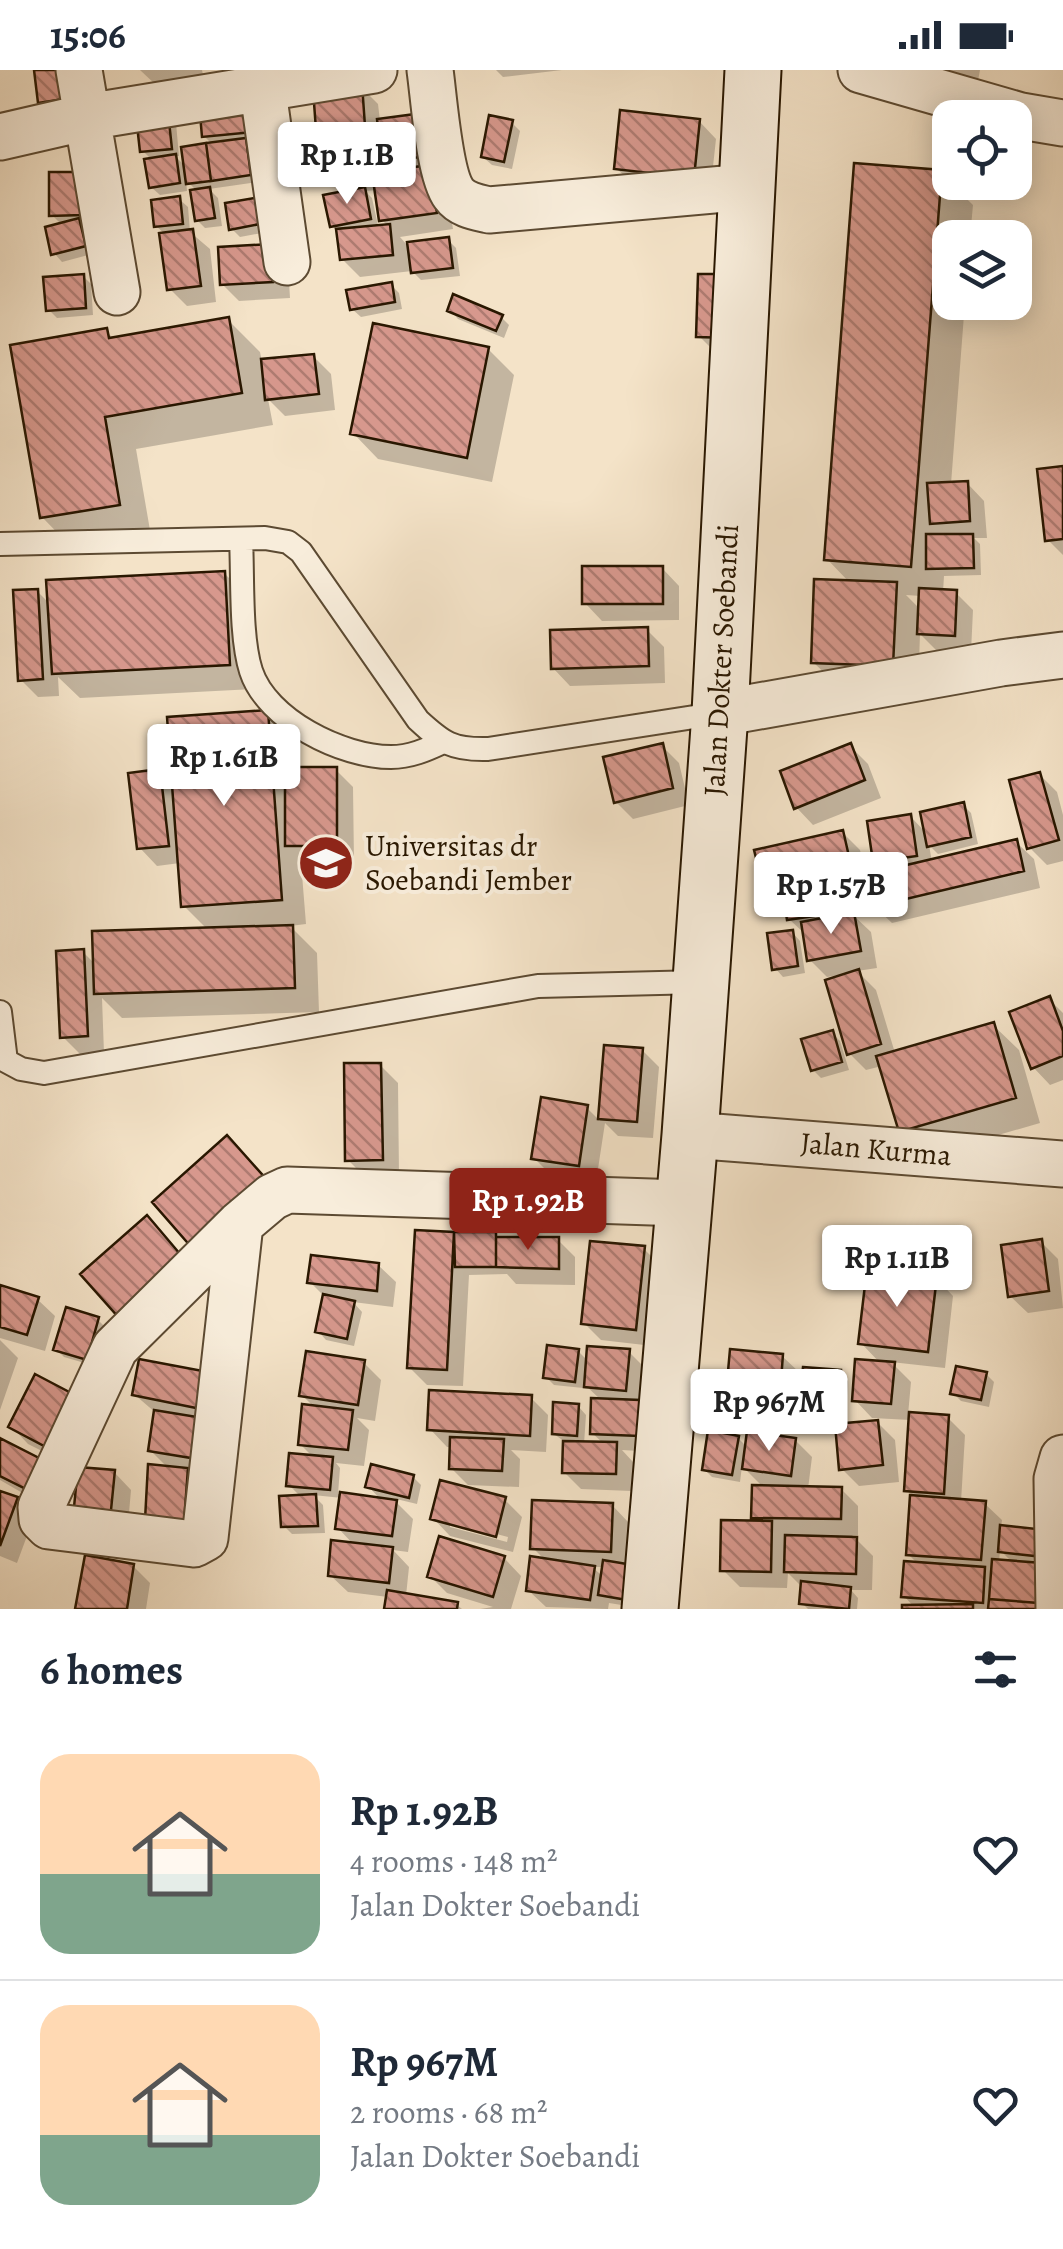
<!DOCTYPE html>
<html lang="en">
<head>
<meta charset="utf-8">
<style>
	body { margin:0; font-family:Alegreya,serif; background:#f2f2f3; color:#1f2937; height:100vh; display:flex; flex-direction:column; font-size:38px; white-space:nowrap }
	* { box-sizing:border-box; margin:0 }
	p { font-size:32px; color:#747a83 }
	.icon { flex:none; width:55px; height:55px; fill:none; stroke:currentColor; stroke-width:2; stroke-linecap:round; stroke-linejoin:round }
	.map { position:relative; height:1539px; overflow:hidden }
	.panel { display:flex; flex-direction:column; background:#fff; flex:1 }
	.panel>* { flex:none }
	.tools { position:absolute; left:932px; top:30px; display:grid; gap:20px }
	.tools a { display:grid; place-items:center; width:100px; height:100px; border-radius:20px; background:#fff; box-shadow:0 5px 25px #0003; font-size:50px }
	.price { position:absolute; translate:-50% -85px; padding:0 22px; border-radius:10px; background:#fff; color:#222; font-size:32px; line-height:65px; filter:drop-shadow(0 2px 5px #0008) }
	.price::after { content:''; position:absolute; left:50%; top:60px; width:30px; height:22px; margin-left:-15px; background:inherit; clip-path:polygon(0 0,100% 0,50% 100%) }
	.price.current { background:#8f2418; color:#fff }
	ul { padding:0; list-style:none }
	li { display:flex; align-items:center; gap:30px; height:250px; padding:0 40px }
	li+li { border-top:2px solid #e0e1e3 }
	li span { display:grid; place-items:center; flex:none; width:280px; height:200px; border-radius:30px; color:#555 }
	li>.icon { margin-inline-start:auto }
	span .icon { width:120px; height:120px; fill:#fffc; stroke-width:1 }
	li b { font-size:42px }
	h2 { display:flex; justify-content:space-between; align-items:center; height:120px; padding:0 40px; font-size:42px }
	.status { display:flex; justify-content:space-between; align-items:center; height:70px; padding:0 50px; background:#fff; direction:ltr }
	.status svg { height:28px; fill:currentColor }
	.map>svg:first-child { display:block }
</style>
</head>
<body>
<div class="status"><b>15:06</b><svg viewBox="0 0 49 12"><path d="M0 12V9h3v3zM5 12V6h3v6zM10 12V3h3v9zM15 12V0h3v12zM26 1h20v11H26zM47 4h2v5h-2z"/></svg></div>
<div class="map">
<svg width="1063" height="1539" viewBox="0 0 1063 1539">
	<defs>
		<pattern id="building-back-hatch" width="6" height="6" patternUnits="userSpaceOnUse" patternTransform="scale(2.5)"><rect width="6" height="6" fill="#d7988d"/><path d="M-1 5l2 2M0 0l6 6M5-1l2 2" fill="none" stroke="#ae7b71"/></pattern>
	</defs>
	<rect width="100%" height="100%" fill="#f4e3c8"/>
	<filter id="stains"><feTurbulence type="fractalNoise" baseFrequency=".002" numOctaves="4"/><feColorMatrix values="0 0 0 0 .2 0 0 0 0 .09 0 0 0 0 .02 0 0 0 .5 -.17"/></filter>
	<radialGradient id="worn" r=".72"><stop offset=".6" stop-color="#630" stop-opacity="0"/><stop offset="1" stop-color="#630" stop-opacity=".3"/></radialGradient>
	<!-- shadow -->
	<path fill="#0003" fill-rule="evenodd" d="M140,0h62l2,10 -47,6z
		M496,0h66l-59,7z
		M942,0h38l-3,16z
		M361,17l17,17 2,17 42,-6 24,70 7,44 -53,8 7,8 41,-5 8,8 4,28 -39,4 -9,-9 -52,6 -18,-18 -3,-26 -7,-7 15,-33 -20,-19v-37l-9,-9zM382,72l2,11 -11,-10zM385,91l11,11 -11,2zM377,120l5,30 6,6 -9,4 -7,-32 -7,-7z
		M259,29l-1,83 -49,7 9,9 4,28 -17,2 -8,-8v-29l-11,-11 1,11 -27,4 -9,-8 2,-26 -10,-10 -4,-33 37,5 3,33h-4l12,12 26,-23 -9,-9z
		M699,51l17,18 -6,55 -76,-9 -18,-17z
		M512,53l8,8 -8,38 -20,-4 -9,-8z
		M940,103l33,32 -3,33h-20v64h15l-14,182 16,-1 17,18 3,37h-13l6,6 1,31 -37,1 -1,16 13,1 17,17 -2,42 -34,-1 -17,-17 -2,57 -79,-4 -26,-25 37,-79 -23,-24zM906,525l15,1v14z
		M51,105l39,47h-10l7,7 5,25 -30,8 -8,-9 8,-28 -11,-11z
		M179,129l9,8 2,25 20,17 6,53 -29,4 -17,-17 -4,-54 -10,-9z
		M228,135l44,26 -32,6 -9,-9z
		M288,194l2,34 -51,3 -17,-17z
		M83,206l8,8 2,31 -36,3 -8,-8z
		M700,206l16,77 -17,-17z
		M391,215l8,8 3,16 -41,8 -9,-8z
		M450,240l51,7 8,8 -5,13 -46,-19z
		M228,250l32,32 2,10 51,-6 18,18 4,36 -50,6 -17,-17 5,26 -137,24 15,87 -77,14 -32,-33 64,-186 8,8z
		M488,279l26,26 -22,107 -114,-23 -25,-26z
		M1063,399v86l-16,-16z
		M662,498l17,18v34l-77,1 -17,-18z
		M224,503l26,26 4,90 -174,9 -22,-21 1,19 -21,1 -18,-18 17,-88 13,13z
		M647,560l17,17 1,36 -95,3 -17,-18z
		M267,642l25,26 3,32h41l17,17 1,75h-53l5,62 -16,2 27,27 2,59 -197,6 -20,-20 2,55 -24,1 -17,-17 20,-85 12,12 113,-34 -24,-24 -4,-43 -23,3 -17,-18 19,-76 16,16z
		M662,676l17,17 10,42 -56,14 -17,-17z
		M850,676l18,18 13,34 -68,27 -17,-18z
		M1039,704l18,18 6,23v46l-16,4 -17,-17z
		M963,735l8,8 7,31 -40,10 -9,-9 3,17 84,-20 18,17 6,29 -148,35 -18,-17 -6,-28 -30,7 15,15 2,17 16,15 6,36 -20,3 19,19 19,63 98,-28 26,25 21,73 -114,33 -25,-25 -19,-65 -16,4 -17,-17 -10,-78 -12,2 -17,-17 -4,-25 -17,-16 -3,-22 -5,1 -17,-17 79,-48 17,17 6,27 21,-5 -12,-11 36,-44 16,17z
		M792,862l8,9 5,32 -22,4 -8,-9z
		M1049,929l14,14v67l-13,5 -17,-18z
		M832,963l8,8 9,29 -28,8 -8,-8z
		M606,977l36,3 17,17 -6,71 -35,-2 -13,-13 -9,59 -45,-7 -17,-17 53,-50 13,13z
		M380,995l18,18 1,93 -34,1 -17,-17z
		M417,1163l141,7 17,17v28l-59,-1 -9,-10 -38,1 -6,111 -36,-1 -18,-18z
		M1041,1172l17,17 5,49 -35,5 -18,-17z
		M644,1179l17,17 -8,80 -52,-6 -17,-17z
		M378,1195l18,17 -3,25 -40,-5 9,10 -8,34 -28,-6 -8,-9 7,-34 -15,-15z
		M936,1208l17,18 -8,72 -54,-6 20,20 -3,33 39,2 18,18 -4,67 23,1 18,17 -1,7 44,5 11,77h-152l11,-1 -11,-12 15,-31 -11,-11 5,-58 -6,-6 4,-70 -39,-2 -17,-18 26,-36 -20,-21zM1000,1480l13,13 -14,-1z
		M0,1218l37,11 18,17 -10,35 -45,-13z
		M98,1250l8,8 -11,38 -31,-9 -8,-8z
		M0,1270l18,18 -18,52z
		M578,1281l10,10 41,-9 17,17 9,83 -33,-2 11,12 -1,29 -51,-2 -17,-17 1,-30 -11,-8 24,-28 8,9 -2,29h20l-12,-11 10,-32 -19,-18v5l-29,-3 -8,-8z
		M782,1286l18,17 -4,53 -51,-5 -17,-17z
		M364,1293l17,17 -6,41 -18,-3 12,12 -5,36 -28,-3 4,5 -2,26 43,6 -13,-14 45,-9 8,8 -4,19 -25,-6 21,21 -5,33 -15,-2 16,17 -3,29 51,9 5,4h-76l2,-12 -40,-5 -18,-17 24,-30 -16,-17 4,-30 -29,-3 10,10 2,28 -33,1 -8,-8 17,-29 -12,-12 25,-27 -14,-14 15,-36 -13,-13z
		M840,1303l8,8 -2,29 -39,-4v5l38,4v3l-35,-3 -8,-8z
		M206,1304l2,100 -20,-4 17,17 -4,52 -36,-3 4,-67 -19,-19 6,-37 -21,-18z
		M986,1304l8,8 -5,25 -28,-6 -8,-8z
		M72,1326l-8,66 -36,-18 -17,-18z
		M531,1328l17,17 -2,37 -35,-2 9,9 -1,28 -51,-2 -17,-17 1,-21h-5l-17,-18z
		M877,1352l18,18 4,42 -40,4 -17,-17z
		M738,1368l10,10 47,-8 17,17 -4,32h33l17,17v29h-6l21,21 -1,34h-21l7,8 -1,11h-49l-6,-6 1,-15 -15,-15 -1,15 -47,-1 -17,-17 37,-47 -6,-6 10,-29 -22,-22 -2,16 -28,-5 -8,-8z
		M0,1371l45,65 -45,-26z
		M114,1402l17,18 -4,46 -34,-3z
		M0,1424l16,6 18,17 -17,46 -17,-7z
		M505,1430l17,17 -9,35 -63,-16 -17,-18zM450,1452l58,15 -1,5 -57,-15z
		M612,1435l17,18 -2,44 7,40 -25,-4 -1,6 -62,-2 -18,-17 18,-29 -13,-13zM592,1497h13l-2,10 -4,-4z
		M504,1488l17,18 -10,33h-31l13,-2 -46,-14 -17,-17z
		M133,1496l17,17 -4,26h-68z"/>
	<!-- building -->
	<path fill="url(#building-back-hatch)" stroke="#291700" stroke-width="2.5" d="M34,0h34l3,28 -33,5z
		M362,14l3,42 -49,4 -3,-41z
		M260,26l3,35 -61,6 -3,-35z
		M620,40l80,9 -6,59 -80,-9z
		M168,42l4,37 -32,3 -4,-36z
		M423,43l5,43 -46,6 -5,-43z
		M489,45l24,5 -9,42 -23,-5z
		M368,64l1,40 -44,1 -1,-40z
		M246,68l5,37 -40,6 -5,-38z
		M206,73l5,38 -25,3 -5,-37z
		M176,84l4,29 -31,5 -5,-29z
		M854,93l88,7 -31,397 -87,-7z
		M429,95l8,48 -58,8 -7,-48z
		M49,102h34v43l-34,1z
		M210,117l5,31 -20,3 -5,-31z
		M365,117l6,32 -41,8 -7,-32z
		M180,126l3,28 -29,3 -3,-27z
		M261,127l4,26 -36,7 -4,-27z
		M79,148l7,28 -35,9 -6,-28z
		M390,154l3,31 -53,5 -4,-31z
		M193,159l8,57 -34,4 -8,-57z
		M449,167l4,31 -42,5 -4,-31z
		M271,174l2,38 -53,3 -2,-38z
		M84,204l2,34 -40,3 -3,-34z
		M698,204h37l-2,64 -37,-1z
		M392,212l3,20 -45,8 -4,-20z
		M453,224l50,21 -7,16 -49,-20z
		M229,247l13,76 -137,24 15,88 -80,13 -30,-173 97,-17 2,10z
		M373,253l116,24 -22,111 -117,-24z
		M314,284l5,40 -54,6 -4,-41z
		M1063,396v73l-18,2 -8,-72z
		M968,411l2,40 -40,3 -3,-41z
		M926,464h47l1,34 -48,1z
		M582,496h81v38h-81z
		M225,501l5,94 -178,9 -6,-94z
		M814,509l83,3 -4,84 -82,-3z
		M919,518l38,2 -2,46 -38,-2z
		M38,519l5,90 -25,2 -5,-91z
		M648,557l1,39 -98,3 -1,-39z
		M268,640l14,190 -101,7 -14,-190z
		M663,673l10,45 -59,15 -11,-46z
		M851,673l14,37 -71,29 -14,-38z
		M285,697h52v79h-52z
		M160,699l9,77 -32,3 -9,-76z
		M1040,702l19,68 -32,9 -18,-69z
		M964,732l7,35 -44,10 -7,-35z
		M911,744l6,42 -44,6 -6,-41z
		M843,760l7,31 -88,21 -8,-32z
		M1017,769l7,32 -152,36 -8,-32z
		M836,810l5,32 -54,8 -5,-33z
		M854,842l7,39 -54,10 -6,-39z
		M293,855l2,63 -201,6 -2,-63z
		M793,860l5,36 -26,4 -5,-37z
		M84,879l4,87 -28,2 -4,-87z
		M859,899l22,75 -34,11 -22,-75z
		M1050,926l13,35v25l-32,13 -22,-57z
		M994,952l22,76 -117,34 -23,-76z
		M833,960l9,32 -31,9 -10,-32z
		M604,975l39,3 -6,74 -39,-3z
		M344,993h37l2,97 -38,1z
		M541,1027l47,8 -9,61 -48,-7z
		M227,1065l41,46 -75,68 -41,-47z
		M147,1145l39,46 -66,58 -40,-45z
		M415,1160l39,2 -7,138 -40,-2z
		M454,1162h42v35h-41z
		M496,1167h63v32l-63,-2z
		M1042,1169l7,52 -41,6 -7,-52z
		M590,1171l55,5 -9,84 -55,-6z
		M311,1185l68,8 -2,28 -70,-8z
		M867,1198l70,8 -9,76 -70,-8z
		M0,1215l39,12 -12,38 -27,-8z
		M323,1224l32,7 -8,38 -32,-7z
		M66,1237l33,10 -12,43 -34,-10z
		M547,1275l32,4 -4,33 -32,-4z
		M587,1276l43,3 -4,42 -42,-4z
		M730,1279l53,5 -4,55 -54,-4z
		M306,1281l59,9 -7,45 -59,-9z
		M139,1289l69,13 -7,37 -69,-14z
		M855,1289l40,3 -4,42 -39,-3z
		M956,1296l31,6 -6,28 -31,-6z
		M803,1297l38,3 -3,41 -39,-3z
		M35,1304l38,20 -27,53 -38,-20z
		M429,1320l103,5 -2,41 -103,-6z
		M591,1328l49,2 -1,36 -49,-2z
		M553,1332l26,2 -2,32 -25,-2z
		M302,1334l51,6 -5,40 -50,-5z
		M154,1340l43,7 -6,41 -43,-7z
		M909,1342l40,3 -5,79 -40,-3z
		M878,1350l5,45 -44,5 -4,-46z
		M708,1360l31,6 -7,39 -30,-5z
		M747,1361l49,7 -5,38 -49,-7z
		M450,1367l54,2 -2,32 -53,-2z
		M0,1368l43,22 -15,30 -28,-14z
		M563,1371l54,1 -1,32 -54,-1z
		M289,1383l44,4 -3,33 -44,-4z
		M148,1394l40,4 -4,55 -39,-3z
		M371,1394l43,11 -5,23 -44,-11z
		M78,1397l37,3 -5,50 -37,-3z
		M440,1410l66,17 -10,40 -66,-18z
		M752,1415l90,2 -1,32 -90,-1z
		M0,1421l18,6 -18,49z
		M340,1422l57,8 -5,36 -57,-7z
		M316,1424l2,32 -37,1 -2,-31z
		M910,1425l76,6 -5,59 -75,-5z
		M532,1430l81,3 -2,49 -81,-3z
		M721,1450l51,1 -1,51 -51,-1z
		M1000,1455l46,5 -2,27 -46,-5z
		M785,1465l72,2 -1,37 -72,-2z
		M439,1466l66,20 -12,41 -66,-20z
		M331,1470l62,7 -4,36 -61,-7z
		M85,1485l49,9 -7,45h-52z
		M530,1486l65,10 -5,34 -64,-9z
		M992,1489l50,4 -4,40 -49,-4z
		M603,1490l30,5 -6,35 -29,-5z
		M904,1491l81,6 -2,36 -82,-6z
		M801,1511l50,6 -2,22 -50,-5z
		M387,1520l71,12 -1,7h-73z
		M989,1529l49,4v6h-50z
		M973,1534v5h-71v-4z"/>
	<g fill="none" stroke-linecap="round" stroke-linejoin="round">
		<!-- lane casing -->
		<g stroke="#5c4a32" stroke-width="26">
			<path id="lane" d="M241,469c2,38 -1,98 10,132 16,49 91,86 140,86 19,0 35,-7 52,-15
				M0,474l265,-6 23,4 13,10 117,168c25,23 34,30 70,29l232,-36
				M0,942l6,49 15,8 23,4 494,-87 162,-4"/>
		</g>
		<!-- street casing -->
		<g stroke="#5c4a32" stroke-width="49">
			<path id="street" d="M79,0l38,222
				M260,0l27,192
				M430,0c4,28 9,104 24,124 8,11 22,13 35,16l258,-23
				M861,0l160,46 42,7
				M0,67l87,-20 287,-47
				M720,643l281,-50 62,-8
				M690,1065l373,29
				M240,1154l-35,314 -11,6 -145,-18 -7,-7 -1,-12 74,-159 125,-124 32,-27 15,-7 395,13
				M1059,1539l-2,-130 6,-21"/>
		</g>
		<!-- secondary casing -->
		<g stroke="#291700" stroke-width="59">
			<path id="secondary" d="M650,1539l40,-474 30,-422 33,-643"/>
		</g>
		<!-- lane -->
		<use href="#lane" stroke="#f8eddb" stroke-width="22"/>
		<!-- street -->
		<use href="#street" stroke="#f8eddb" stroke-width="45"/>
		<!-- secondary -->
		<use href="#secondary" stroke="#f8eddb" stroke-width="55"/>
	</g>
	<!-- icons -->
	<defs>
		<g id="university-disc" transform="scale(2.875)"><circle r="9.5" fill="#8f2418" stroke="#f8eddb"/><path d="M0-5L7-2L0 1L-7-2ZM-4 1L0 2.5L4 1V4Q0 6-4 4Z" fill="#fff"/></g>
	</defs>
	<g fill-rule="evenodd">
		<use href="#university-disc" x="326" y="793"/>
	</g>
	<g text-anchor="middle" dominant-baseline="central" stroke-width="8" stroke-linejoin="round" paint-order="stroke">
		<!-- street labels -->
		<g font-size="30" fill="#291700" stroke="#f8eddb">
			<text transform="translate(721 590) rotate(-87)">Jalan Dokter Soebandi</text>
			<text transform="translate(876 1079) rotate(5)">Jalan Kurma</text>
		</g>
		<!-- poi labels -->
		<g font-size="30" fill="#291700" stroke="#f8eddb" text-anchor="start">
			<text x="365" y="776">Universitas dr<tspan x="365" dy="34">Soebandi Jember</tspan></text>
		</g>
	</g>
	<rect width="100%" height="100%" filter="url(#stains)"/>
	<rect width="100%" height="100%" fill="url(#worn)"/>
</svg>
<div class="tools">
<a><svg class="icon" aria-label="locate" viewBox="0 0 24 24"><circle cx="12" cy="12" r="6"/><path d="M12 2v4M12 18v4M2 12h4M18 12h4"/></svg></a>
<a><svg class="icon" aria-label="layers" viewBox="0 0 24 24"><path d="M12 4l9 5-9 5-9-5zM3 14l9 5 9-5"/></svg></a>
</div>
<b class="price" style="left:347px;top:137px">Rp 1.1B</b>
<b class="price" style="left:224px;top:739px">Rp 1.61B</b>
<b class="price" style="left:831px;top:867px">Rp 1.57B</b>
<b class="price current" style="left:528px;top:1183px">Rp 1.92B</b>
<b class="price" style="left:897px;top:1240px">Rp 1.11B</b>
<b class="price" style="left:769px;top:1384px">Rp 967M</b>
</div>
<section class="panel">
<h2>6 homes<svg class="icon" aria-label="filters" viewBox="0 0 24 24"><path d="M4 7h16M4 17h16"/><circle cx="9" cy="7" r="2"/><circle cx="15" cy="17" r="2"/></svg></h2>
<ul>
<li><span style="background:linear-gradient(#ffd9b3 60%,#7fa58c 0)"><svg class="icon" aria-label="home" viewBox="0 0 24 24"><path d="M3 11l9-7 9 7M6 9v11h12V9"/></svg></span><div><b>Rp 1.92B</b><p>4 rooms · 148 m²</p><p>Jalan Dokter Soebandi</p></div><svg class="icon" aria-label="heart" viewBox="0 0 24 24"><path d="M12 20l-8-8c-3-5 5-10 8-4 3-6 11-1 8 4z"/></svg></li>
<li><span style="background:linear-gradient(#ffd9b3 65%,#7fa58c 0)"><svg class="icon" aria-label="home" viewBox="0 0 24 24"><path d="M3 11l9-7 9 7M6 9v11h12V9"/></svg></span><div><b>Rp 967M</b><p>2 rooms · 68 m²</p><p>Jalan Dokter Soebandi</p></div><svg class="icon" aria-label="heart" viewBox="0 0 24 24"><path d="M12 20l-8-8c-3-5 5-10 8-4 3-6 11-1 8 4z"/></svg></li>
</ul>
</section>
</body>
</html>
